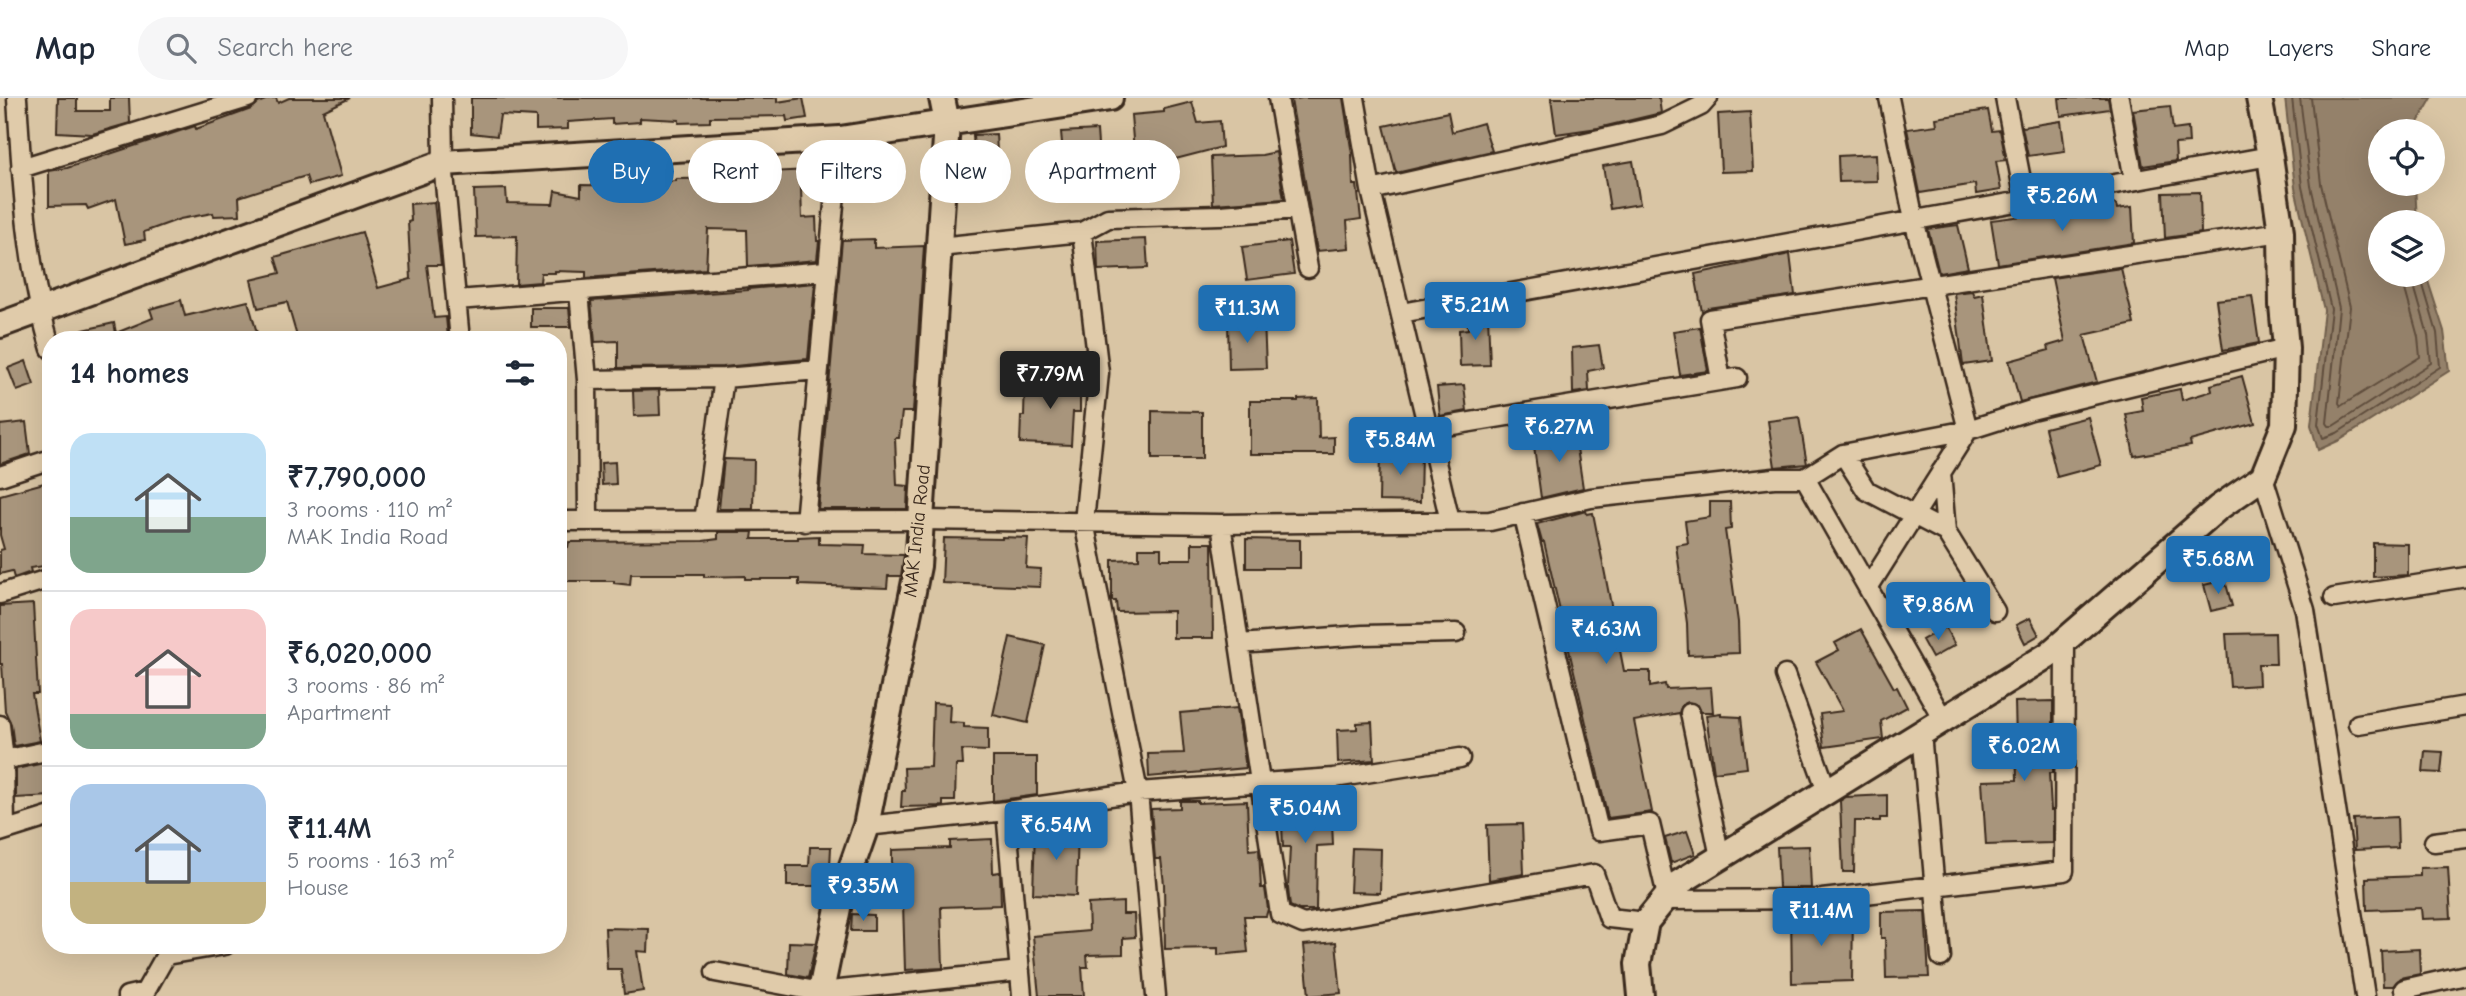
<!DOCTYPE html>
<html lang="en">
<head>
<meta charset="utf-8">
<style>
	body { margin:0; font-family:"Comic Neue",sans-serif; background:#f6f6f7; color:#1f2937; height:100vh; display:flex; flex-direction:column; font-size:26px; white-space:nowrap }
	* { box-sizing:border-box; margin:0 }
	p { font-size:23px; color:#747a83 }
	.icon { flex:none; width:38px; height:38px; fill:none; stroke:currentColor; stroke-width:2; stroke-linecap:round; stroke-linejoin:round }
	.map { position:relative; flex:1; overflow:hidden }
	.sheet { position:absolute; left:42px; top:233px; width:525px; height:623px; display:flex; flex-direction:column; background:#fff; border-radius:28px; box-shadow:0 7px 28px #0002 }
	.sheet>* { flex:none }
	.top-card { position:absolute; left:588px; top:42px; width:665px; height:63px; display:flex; gap:14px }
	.controls { position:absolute; left:2368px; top:21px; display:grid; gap:14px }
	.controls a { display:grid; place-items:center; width:77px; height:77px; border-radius:50%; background:#fff; box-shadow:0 7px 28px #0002; font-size:35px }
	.price { position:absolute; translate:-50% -60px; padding:0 16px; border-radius:7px; background:#1f6fb2; color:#fff; font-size:23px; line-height:46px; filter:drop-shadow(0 2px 4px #0008) }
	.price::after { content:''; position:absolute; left:50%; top:42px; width:21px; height:16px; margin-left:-10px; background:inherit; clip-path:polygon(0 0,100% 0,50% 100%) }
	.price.active { background:#222; color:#fff }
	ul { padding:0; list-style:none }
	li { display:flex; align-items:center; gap:21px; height:175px; padding:0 28px }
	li+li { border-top:2px solid #e0e1e3 }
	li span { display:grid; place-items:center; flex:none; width:196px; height:140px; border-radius:21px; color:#555 }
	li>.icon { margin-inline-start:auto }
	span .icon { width:84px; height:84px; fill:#fffc; stroke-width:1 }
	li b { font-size:30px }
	h2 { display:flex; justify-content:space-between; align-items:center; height:84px; padding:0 28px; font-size:30px }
	.chip { padding:0 24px; border-radius:32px; background:#fff; box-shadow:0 7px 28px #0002; font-size:24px; line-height:63px }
	.chip.active { background:#1f6fb2; color:#fff }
	header { display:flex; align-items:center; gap:42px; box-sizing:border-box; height:98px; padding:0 35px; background:#fff; border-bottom:2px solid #e0e1e3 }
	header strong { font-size:33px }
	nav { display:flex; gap:38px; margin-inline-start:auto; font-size:24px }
	.search { width:490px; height:63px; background:#f6f6f7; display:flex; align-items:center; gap:18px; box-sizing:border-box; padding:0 24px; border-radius:38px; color:#747a83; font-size:26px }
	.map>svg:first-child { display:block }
</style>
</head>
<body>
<header>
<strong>Map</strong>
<div class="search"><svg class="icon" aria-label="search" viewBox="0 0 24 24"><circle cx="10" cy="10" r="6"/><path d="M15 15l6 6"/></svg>Search here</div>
<nav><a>Map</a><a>Layers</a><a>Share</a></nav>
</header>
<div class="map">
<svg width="2466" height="898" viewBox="0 0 2466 898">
	<rect width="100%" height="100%" fill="#d9c5a4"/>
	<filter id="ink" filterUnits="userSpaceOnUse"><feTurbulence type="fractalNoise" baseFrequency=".0143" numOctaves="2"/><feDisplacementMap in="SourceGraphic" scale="14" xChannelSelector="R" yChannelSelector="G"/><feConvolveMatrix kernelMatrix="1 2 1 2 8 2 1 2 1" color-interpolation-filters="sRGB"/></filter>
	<g filter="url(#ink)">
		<!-- water -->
		<path fill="#94816a" stroke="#705e4c" stroke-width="2" d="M2285,0h147l-19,33h-33v53h35l2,38h-37v53h46l18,56 5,40 -109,69 -22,10 -7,-25 13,-115 -29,-122z"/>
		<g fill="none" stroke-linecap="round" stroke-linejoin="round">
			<!-- shore -->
			<path stroke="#5f4d3c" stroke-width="2" d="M2292,0l10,89 29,122 -13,115 5,14 14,-5 103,-66 -3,-34 -17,-58
				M2300,0l11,88 28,122 -12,115 2,3h4l98,-63 -3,-28 -17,-60
				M2311,0l10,86 29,123 -11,96 2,3 79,-49 -2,-20 -17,-62"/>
		</g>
		<!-- building -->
		<path fill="#a8957b" stroke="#3b2a1e" stroke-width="2" d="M58,0h19v13h33v-13h19l1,25 -38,11 -35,-2z
			M270,0h6l2,5 11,-5h61l-27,13 18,65 -32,9 -3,-9 -30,9 -37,12 1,18 -26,1 -1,-3 -33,6 -36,13 1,8 -20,4 -9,-45 -28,10 -2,-4 -37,1v-35l18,-3 128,-42 1,3 55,-20 7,-6z
			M471,0h306v4l26,-4 4,20 -20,3 -1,-5 -76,1v5l-31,1v-3l-39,-2v4l-28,2v-5l-44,3v7l-32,1v-13l-36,-2 -3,21 -26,-3z
			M1302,0h41l9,56 1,31h4l4,34 -14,2 2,27 -32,3 -26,-151z
			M1551,0h108l2,15 -63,15 -42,6z
			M2059,0h49l2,11 -49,7z
			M1192,4l6,21 22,-2 2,26 -58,15 -29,2 -4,-49 33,-3v-3z
			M2170,8l3,24 15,-2 1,15 -14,1 1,17 -33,5 -10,-56z
			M1988,12l4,21 8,-1 6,30 -10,1 5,29 -25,4 -1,-10 -55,9 -13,-64 30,-4 -1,-7z
			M1448,14l4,20 31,-9 9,28 -96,22 -12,-47z
			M1750,14l3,59 -32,1 -3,-58z
			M2061,23l4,30 -37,5 -6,-29z
			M1097,32l3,43 -35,3 -4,-44z
			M996,36l3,51 -23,1 -3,-51z
			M1276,54l8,47 -71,5 -2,-47 51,-2z
			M1876,56l1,27 -38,1 -1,-26z
			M810,61h16l-2,30 -23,-1 1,30 14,-1 1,24h2l-2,19 -69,6 -1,-36 -39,-1 -2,40 -120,9v-6l-31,-1v2h-14l-1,9 -24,2 1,-48 -41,1 -2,-47 32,-1 1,14 46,1 2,-13 26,5v-11l61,1v-4l34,-1v-2l74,-1 -1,-5 60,-3z
			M1633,63l7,43 -30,5 -7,-43z
			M2200,94l1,41 -36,5 -2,-45z
			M434,104l7,63h-14l7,53 12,-1 2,21 -150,2 -11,-38 -29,6 -7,-28 29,-7 -5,-16 87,-25 16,56 33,-9 -3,-57 3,-1 -1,-17z
			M2116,106l1,5 15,-2 2,36 -136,21 -7,-44z
			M1958,127l10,43 -29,5 -11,-44z
			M874,141v9l50,-2 -11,166h-11l-3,26h-4l2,47 11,1 -1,23h-89l24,-269z
			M1146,141l2,29 -50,2 -1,-29z
			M1289,143l5,33 -47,6 -5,-33z
			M1790,156l5,41 -87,13 -6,4 -7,-38z
			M2121,170l13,56 -50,11 13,47 -77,20 -11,-41 40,-11 -1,-4 17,-5 -13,-63z
			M815,185l-7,76 -85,8 -105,1v-27l-23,1 -4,-41 157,-11v-1z
			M1972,193l2,5 9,-2 9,67 -29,4 -9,-72z
			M2252,198l7,47 -36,7 -7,-50z
			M181,202l4,16 63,-15 11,39h-188l-1,-7 44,-10 2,10 37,-15 -3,-9z
			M531,210h38l2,19h-40z
			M1488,217l2,50 -30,1 -1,-36 9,-1 -1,-13z
			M1264,222l2,48 -37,1 -1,-48z
			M1700,229l8,44 -28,4 -7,-44z
			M1599,247l4,23 -15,3 1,20 -16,2 -1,-45z
			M26,263l8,24 -17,6 -9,-23z
			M2242,278l13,47 -65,18 1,5 -57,10 -8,-42 17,-3 -2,-14 39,-8 2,11 30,-9 -1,-6z
			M1025,281l55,1v32h-7l-2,33 -51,-2 1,-27h3z
			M1464,287l3,26 -27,5 -3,-29z
			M659,292l1,25 -26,1 -1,-25z
			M1318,300l1,40 15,-1v17h-84v-53h48v-2z
			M1152,313l50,1v47h-50z
			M1799,319l8,47 -32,3 -7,-46z
			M2088,319l13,48 -44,12 -12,-49z
			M26,324l4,32 -30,10v-39z
			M1574,330l9,60 -42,10 -7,-51 13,-2 -2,-13z
			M1380,354l41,1 -1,49 -41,-1z
			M724,361l30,1 -1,49h-34z
			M615,364l1,22 -14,1 -1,-22z
			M51,383v84l-21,3 1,4 -17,6 -2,-7 -12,3v-24l4,-1 -4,-14v-40z
			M1710,404h20l1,27 -6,1 13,92 1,31 -51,2 -1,-32 -11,-78 12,-2 -3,-22 25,-4z
			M1586,413l1,3 6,-1 31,158h26v16l15,-3 1,5 45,-2 2,25h-12l-3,-7 -10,-3 -6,3 -3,8 -45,8 18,91 -44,6 -64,-276h-2l-5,-18z
			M718,434h35l-1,7h46v-2l21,-1v8l46,1 -1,9 40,1 -3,21h-13l-1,12 -88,-3v-6h-54v-3l-41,1v-3h-73l-1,11 -16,-2v-2h-56v-34h10l1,-5 134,-1 15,-2z
			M1002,439l26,1 -2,30 15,1 -1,18 -98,-4 2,-45 58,1z
			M1246,441l54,1v28h-54z
			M1192,445h20l1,95h-40v-27l-56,1 -1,-11h-4v-41l27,-1v-11h22v11h31z
			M2373,445l35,1v31l-35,2z
			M2225,482l7,26 -21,5 -7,-26z
			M33,506l5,90h-6l8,47 -26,5 -3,-22 -6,-13 -3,-47h-2v-58z
			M2030,520l9,17 -14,8 -9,-18z
			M1945,529l10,18 -23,13 -10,-18z
			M1861,531l33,59 3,-1 10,20 -26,14 2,18 -59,8 -4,-33 23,-3 -27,-49 23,-12 -4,-7z
			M2275,535l1,31h-18l1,21 -29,2 -4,-53z
			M1010,539l35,8 -17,78 -35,-8z
			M2053,603v72h-4l2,37h2v33l-67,2 -4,-64 35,-1 -2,-78z
			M933,605l17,1 -1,18 15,1v4l24,1v23l-26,-1 1,15h-7l-1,36h-12v5l-42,1 1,-16h3l-1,-23 27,-1z
			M1237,610l9,60 -97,9 -1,-23 36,-1 -4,-40z
			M1721,615v3l20,1 6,51 -33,4 -8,-57z
			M1372,624l2,38 -36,3 -1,-33 20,-1v-6z
			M2425,653l18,1 -2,21 -18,-1z
			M993,659h44v38l-44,6z
			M44,665l2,6 5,-1v28l-35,2v-29z
			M1887,697v23h-7v3h-25l-1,51h-11l-3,-71 6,-4z
			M1331,699l2,48 -16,1 -1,64h-17l-9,-4 -2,-18 2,-41h-7l-2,-48z
			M1180,703h18v2l49,-2 2,49 10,-1 2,39h4l3,21 -2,7h-22l4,36 -30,3v-7l-53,1 -1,-65 -3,-25h-6l-4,-50 29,-1z
			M2397,719l1,31 -43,2 -2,-31z
			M1522,726l2,50 -35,6 -2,-55z
			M1035,731l43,1 -2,66 -43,-2z
			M1687,733l8,23 -24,9 -6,-25z
			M992,741l1,34 7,-1 1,33 -60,2 2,61 -38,2 -2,-67 -18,1 -2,-38h9v-16l58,-2v-7z
			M1809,748l2,42h-32l-2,-41z
			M810,749h21l-2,39h-42v-20h22z
			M1352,750l29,1 -1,44 -30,-1z
			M2448,769l3,51 -29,1 -1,-11 -54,2 -1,-32 54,-2v-8z
			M1123,804v12h11l1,23 -12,1v16l-36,1 1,12h-6l2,29h-45l-6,-60 56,-5 -1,-27z
			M1812,812v5l41,1 -1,65 -60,2 -1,-72z
			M1925,813l4,66 -43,1 -1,-40h-4v-26z
			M852,816l22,1v16h-23z
			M605,830l44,1 -1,23 -11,-1 6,40 -19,3 -3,-25h-14z
			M789,844l27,1 -8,35 -20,-4z
			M1336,844l5,51 -32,3 -5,-51z
			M2419,851l1,25 -19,4 -8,8h-10l-2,-35z"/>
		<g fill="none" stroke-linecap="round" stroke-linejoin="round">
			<!-- street casing -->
			<g stroke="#3b2a1e" stroke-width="23">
				<path id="street" d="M17,0c5,84 10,171 34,251
					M442,0l1,65 17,177
					M1278,0l30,170
					M1355,0l16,92 79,331
					M2005,0l20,102
					M2119,0l15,82
					M21,70l227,-70
					M1371,92l291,-65 39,-19 7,-8
					M1082,134l17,141 -15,149 54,270 18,204
					M939,149l143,-15 26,-14 113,-3 76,-6
					M579,194l8,88 1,141
					M457,202l369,-29
					M1401,215l869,-157
					M587,282l137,-2 94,-8
					M1721,282l-11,-61 571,-87
					M1428,331l309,-51
					M1843,356l23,36 80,42 49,79
					M1941,374l5,60
					M0,378l51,-17
					M2263,379l42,133 60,386
					M1805,380l138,241
					M1523,415l76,318 51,-7 17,72
					M558,423l363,-1 300,4 59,390 23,10 291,-50 15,44 37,4
					M704,423l20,-143
					M805,424l35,-383
					M1221,426l269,-3 101,-23 183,-20h31l38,-24 125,-24 63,-20 255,-62
					M1868,490l100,-158 -54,-210 -25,-122
					M0,496l51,-16
					M2334,500l132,-21
					M1239,546l124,-9 93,-2
					M1785,577l42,116
					M1690,615l30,144
					M2358,626l108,-18
					M0,627l4,35 1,70
					M1921,635l20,224
					M4,662l47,-10
					M1006,713l16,185
					M866,728l140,-15 132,-19 196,-14 126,-20
					M0,734l51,-16
					M2434,744l32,-4
					M1663,802l159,-1 242,-28 1,-230
					M715,874l106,20 199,-21
					M2404,891l62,-14
					M127,898l18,-4 21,-37 59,-10"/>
			</g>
			<!-- secondary casing -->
			<g stroke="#3b2a1e" stroke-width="30">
				<path id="secondary" d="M0,227l443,-162 397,-24 270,-41
					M820,898l19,-93 27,-77 52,-260 29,-443 -5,-25
					M1641,898l-3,-32 8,-42 31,-38 371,-229 170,-147 45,-31 21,-52 2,-77 -4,-43 -1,-73 -11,-76 -11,-58"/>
			</g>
			<!-- street -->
			<use href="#street" stroke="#e0cbaa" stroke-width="18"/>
			<!-- secondary -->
			<use href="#secondary" stroke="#e0cbaa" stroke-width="24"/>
		</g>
	</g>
	<g text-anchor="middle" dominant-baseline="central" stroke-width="6" stroke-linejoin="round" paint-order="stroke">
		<!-- street labels -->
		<g font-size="19" fill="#3b2a1e" stroke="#e0cbaa">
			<text transform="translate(917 433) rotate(-84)">MAK India Road</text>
		</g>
	</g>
</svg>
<div class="controls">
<a><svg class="icon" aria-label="locate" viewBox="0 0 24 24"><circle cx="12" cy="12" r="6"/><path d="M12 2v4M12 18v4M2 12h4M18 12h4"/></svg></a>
<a><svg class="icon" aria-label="layers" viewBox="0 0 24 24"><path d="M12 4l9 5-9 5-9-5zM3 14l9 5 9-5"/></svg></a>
</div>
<b class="price" style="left:2062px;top:135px">₹5.26M</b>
<b class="price" style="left:1475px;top:244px">₹5.21M</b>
<b class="price" style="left:1247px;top:247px">₹11.3M</b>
<b class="price active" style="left:1050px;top:313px">₹7.79M</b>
<b class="price" style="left:1559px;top:366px">₹6.27M</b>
<b class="price" style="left:1400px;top:379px">₹5.84M</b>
<b class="price" style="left:2218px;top:498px">₹5.68M</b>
<b class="price" style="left:1938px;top:544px">₹9.86M</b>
<b class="price" style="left:1606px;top:568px">₹4.63M</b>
<b class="price" style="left:2024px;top:685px">₹6.02M</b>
<b class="price" style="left:1305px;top:747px">₹5.04M</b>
<b class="price" style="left:1056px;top:764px">₹6.54M</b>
<b class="price" style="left:863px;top:825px">₹9.35M</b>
<b class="price" style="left:1821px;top:850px">₹11.4M</b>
<div class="top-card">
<a class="chip active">Buy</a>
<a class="chip">Rent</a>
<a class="chip">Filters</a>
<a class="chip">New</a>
<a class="chip">Apartment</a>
</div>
<section class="sheet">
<h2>14 homes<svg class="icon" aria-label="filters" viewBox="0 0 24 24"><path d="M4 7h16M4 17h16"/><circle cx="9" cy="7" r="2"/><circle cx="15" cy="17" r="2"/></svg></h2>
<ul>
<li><span style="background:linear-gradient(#bfe0f5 60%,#7fa58c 0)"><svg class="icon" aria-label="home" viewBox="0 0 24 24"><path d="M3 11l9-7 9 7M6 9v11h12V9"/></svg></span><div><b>₹7,790,000</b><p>3 rooms · 110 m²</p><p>MAK India Road</p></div></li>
<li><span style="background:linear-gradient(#f6c9c9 75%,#7fa58c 0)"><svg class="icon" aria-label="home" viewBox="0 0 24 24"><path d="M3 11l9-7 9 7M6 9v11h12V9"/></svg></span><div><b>₹6,020,000</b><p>3 rooms · 86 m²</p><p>Apartment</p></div></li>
<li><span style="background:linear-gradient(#a9c7e8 70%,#c2b280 0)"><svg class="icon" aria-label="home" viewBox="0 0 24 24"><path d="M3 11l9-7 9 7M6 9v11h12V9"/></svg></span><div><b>₹11.4M</b><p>5 rooms · 163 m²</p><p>House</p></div></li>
</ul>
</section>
</div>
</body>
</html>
